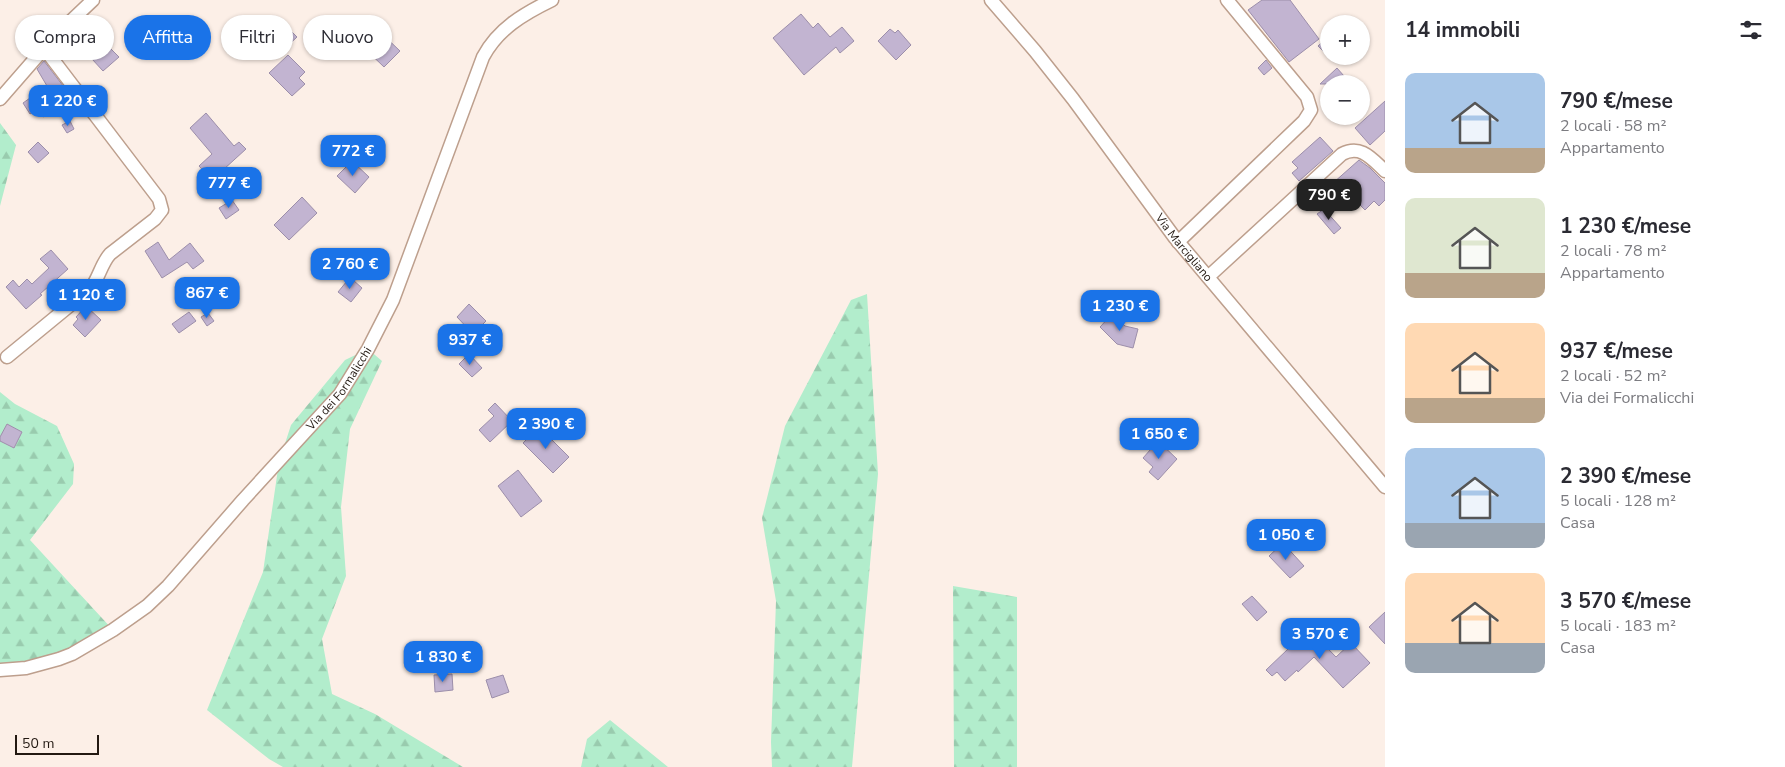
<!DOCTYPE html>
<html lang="it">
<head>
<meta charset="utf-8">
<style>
	body { margin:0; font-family:"Nunito Sans",sans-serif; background:#f2f2f3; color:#2b2b33; height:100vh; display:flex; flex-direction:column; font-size:19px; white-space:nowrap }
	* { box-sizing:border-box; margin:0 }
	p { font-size:16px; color:#7c7c81 }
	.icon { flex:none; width:28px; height:28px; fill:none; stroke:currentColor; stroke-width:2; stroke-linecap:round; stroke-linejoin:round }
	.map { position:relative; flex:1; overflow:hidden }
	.side { display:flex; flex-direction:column; background:#fff; width:400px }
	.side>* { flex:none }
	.hud { position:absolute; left:15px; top:15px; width:475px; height:45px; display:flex; gap:10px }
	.tools { position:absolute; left:1320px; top:15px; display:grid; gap:10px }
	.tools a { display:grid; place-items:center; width:50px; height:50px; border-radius:50%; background:#fff; box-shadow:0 1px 4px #0004; font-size:25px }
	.scale { position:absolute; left:15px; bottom:12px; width:84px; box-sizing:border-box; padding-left:5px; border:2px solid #231912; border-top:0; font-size:14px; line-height:18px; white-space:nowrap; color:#231912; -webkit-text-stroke:4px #fcefe7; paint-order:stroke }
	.price { position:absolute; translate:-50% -42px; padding:0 11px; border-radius:10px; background:#1a73e8; color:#fff; font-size:16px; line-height:32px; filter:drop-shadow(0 1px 2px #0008) }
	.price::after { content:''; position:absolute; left:50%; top:30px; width:15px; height:11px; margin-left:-8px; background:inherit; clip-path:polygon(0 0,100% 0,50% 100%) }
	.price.active { background:#222; color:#fff }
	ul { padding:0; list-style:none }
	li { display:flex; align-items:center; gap:15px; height:125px; padding:0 20px }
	li span { display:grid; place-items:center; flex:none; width:140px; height:100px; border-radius:10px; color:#555 }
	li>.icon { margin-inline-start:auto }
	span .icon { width:60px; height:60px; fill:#fffc; stroke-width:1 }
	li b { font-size:21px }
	h2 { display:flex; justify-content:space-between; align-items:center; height:60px; padding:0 20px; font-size:21px }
	.chip { padding:0 18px; border-radius:22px; background:#fff; box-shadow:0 1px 4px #0004; font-size:18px; line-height:45px }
	.chip.active { background:#1a73e8; color:#fff }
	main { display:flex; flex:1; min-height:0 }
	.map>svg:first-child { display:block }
</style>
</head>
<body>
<main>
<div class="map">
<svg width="1385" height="767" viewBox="0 0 1385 767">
	<defs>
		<pattern id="forest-firs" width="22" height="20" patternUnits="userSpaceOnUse" patternTransform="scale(1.25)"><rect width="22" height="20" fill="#b2edcc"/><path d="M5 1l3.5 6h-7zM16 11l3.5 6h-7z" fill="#99cbae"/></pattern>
	</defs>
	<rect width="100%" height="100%" fill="#fcefe7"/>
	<!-- forest -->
	<path fill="url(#forest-firs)" d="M0,123l16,22 -16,61z
		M867,294l11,180 -26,293h-80l-1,-25 5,-141 -14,-83 23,-92 66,-126z
		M368,349l14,12 -32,68 -9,78 5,69 -24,63 10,55 43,20 88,53h-180l-14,-8 -62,-49 56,-138 16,-110 12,-37 54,-65z
		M0,392l15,12 42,22 17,38 -1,20 -43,56 83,90 -25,16 -88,24v-229l14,7 8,-16 -15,-8 -7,13z
		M953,586l64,11v170h-63z
		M610,720l58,47h-87l6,-28z"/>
	<!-- building -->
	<path fill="#c2b4d1" stroke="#9c8eaa" d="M1262,0h28l29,39 -30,23 -41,-52z
		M801,14l12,14 5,-5 12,14 12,-10 12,14 -14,12 -4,-6 -32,28 -31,-37z
		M279,19l18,18 -16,15 -15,-15 6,-7 -2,-2z
		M377,29l23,22 -16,16 -23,-22z
		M890,29l5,4 3,-3 13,15 -15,15 -18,-19z
		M1329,36v21l-11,-11z
		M107,45l12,12 -16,14 -11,-12z
		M288,55l17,17 -6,6 6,6 -13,12 -23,-23z
		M1266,60l6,8 -8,7 -6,-7z
		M44,61l33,43 -13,9 -5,-7 -16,11 -6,-8 -7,5 -7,-11 24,-17 -10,-17z
		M1337,68l14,16h-31z
		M1385,101v30l-15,14 -15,-17z
		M206,113l28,33 5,-4 7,7 -34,31 -13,-14 13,-12 -22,-26z
		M70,121l4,8 -7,4 -5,-8z
		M1320,137l13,14 -34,30 -7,-8 6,-5 -6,-6z
		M38,142l11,11 -11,10 -10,-11z
		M1359,160l11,8 15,15v17l-6,6 -5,-5 -9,9 -15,-15 -13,11 -13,-15z
		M352,161l17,16 -14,16 -18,-17z
		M302,197l15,16 -28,27 -15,-15z
		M232,200l7,10 -13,9 -7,-11z
		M1324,209l17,19 -7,6 -17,-20z
		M158,242l11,18 21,-17 14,18 -11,8 -6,-7 -25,16 -17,-27z
		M51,250l17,19 -28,25 2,1 -16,14 -20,-22 7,-7 6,7 8,-8 5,5 17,-16 -9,-9z
		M353,280l9,8 -11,14 -13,-10 9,-11 4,3z
		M469,304l17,17 -13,13 -16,-17z
		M86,306l15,14 -16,17 -12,-12 5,-6 -2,-2z
		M189,312l7,9 -17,12 -7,-9z
		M208,313l6,8 -7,5 -6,-9z
		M1112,314l13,12 13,3 -5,19 -16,-4 -17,-17z
		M469,354l13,14 -10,9 -13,-13z
		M495,403l17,18 -22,21 -11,-12 15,-14 -6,-6z
		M7,424l15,8 -8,16 -14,-7v-4z
		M539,427l30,30 -16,16 -30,-30z
		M1158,441l19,18 -19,21 -9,-8 4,-5 -10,-9z
		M518,470l24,31 -21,16 -23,-31z
		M1283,543l21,23 -14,12 -21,-22z
		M1252,596l15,16 -10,9 -15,-17z
		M1385,612v32l-16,-17z
		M1309,629l27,28 15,-14 19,20 -27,25 -29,-31 -16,15 -1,-2 -12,11 -8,-9 -5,4 -6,-6z
		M452,674l1,16 -18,2 -1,-17z
		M503,675l6,17 -17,6 -6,-18z"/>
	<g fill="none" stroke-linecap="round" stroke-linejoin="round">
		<!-- minor casing -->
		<g stroke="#bd9f8d" stroke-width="15">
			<g id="minor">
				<path id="s1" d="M991,0l44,51 38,48 102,139 210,249"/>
				<path d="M0,99l54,-62 39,-37"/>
				<path d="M1178,242l126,-121 7,-11 -4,-13 -80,-97"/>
				<path d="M1208,277l134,-123c19,-10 30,5 43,17"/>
				<path d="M7,357l84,-69c8,-10 10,-24 19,-34l45,-35 7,-9 -3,-11 -115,-151"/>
				<path id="s2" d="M0,670l26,-2 33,-9 13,-5 41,-24 34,-24 21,-20 75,-86 97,-106 28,-45 25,-49 90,-243c15,-28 40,-43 69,-57"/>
			</g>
		</g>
		<!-- minor -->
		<use href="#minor" stroke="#fff" stroke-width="12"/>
	</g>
	<g text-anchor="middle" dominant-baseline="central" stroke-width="4" stroke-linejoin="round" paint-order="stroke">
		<!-- street labels -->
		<g font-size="12" fill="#231912" stroke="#fcefe7">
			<text stroke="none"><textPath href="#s1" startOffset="314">Via Marcigliano</textPath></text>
			<text stroke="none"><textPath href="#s2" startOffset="454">Via dei Formalicchi</textPath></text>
		</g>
	</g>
</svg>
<div class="tools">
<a>+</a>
<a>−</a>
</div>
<div class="scale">50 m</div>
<b class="price" style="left:68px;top:127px">1 220 €</b>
<b class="price" style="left:353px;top:177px">772 €</b>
<b class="price" style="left:229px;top:209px">777 €</b>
<b class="price active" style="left:1329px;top:221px">790 €</b>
<b class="price" style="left:350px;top:290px">2 760 €</b>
<b class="price" style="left:207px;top:319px">867 €</b>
<b class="price" style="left:86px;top:321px">1 120 €</b>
<b class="price" style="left:1120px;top:332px">1 230 €</b>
<b class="price" style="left:470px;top:366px">937 €</b>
<b class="price" style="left:546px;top:450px">2 390 €</b>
<b class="price" style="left:1159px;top:460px">1 650 €</b>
<b class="price" style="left:1286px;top:561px">1 050 €</b>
<b class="price" style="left:1320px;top:660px">3 570 €</b>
<b class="price" style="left:443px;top:683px">1 830 €</b>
<div class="hud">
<a class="chip">Compra</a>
<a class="chip active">Affitta</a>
<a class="chip">Filtri</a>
<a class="chip">Nuovo</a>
</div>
</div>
<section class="side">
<h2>14 immobili<svg class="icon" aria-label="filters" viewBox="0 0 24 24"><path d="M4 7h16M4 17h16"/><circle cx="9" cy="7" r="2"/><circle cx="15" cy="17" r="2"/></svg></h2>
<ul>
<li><span style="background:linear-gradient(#a9c7e8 75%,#b9a48a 0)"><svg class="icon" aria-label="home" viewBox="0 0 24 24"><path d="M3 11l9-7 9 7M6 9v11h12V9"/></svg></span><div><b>790 €/mese</b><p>2 locali · 58 m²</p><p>Appartamento</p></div></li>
<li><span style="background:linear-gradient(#dfe7d0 75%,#b9a48a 0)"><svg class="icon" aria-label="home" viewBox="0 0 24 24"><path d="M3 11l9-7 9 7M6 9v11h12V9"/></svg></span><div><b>1 230 €/mese</b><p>2 locali · 78 m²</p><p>Appartamento</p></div></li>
<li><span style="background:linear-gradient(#ffd9b3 75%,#b9a48a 0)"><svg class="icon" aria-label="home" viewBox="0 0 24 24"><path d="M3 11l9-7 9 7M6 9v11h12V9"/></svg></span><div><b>937 €/mese</b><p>2 locali · 52 m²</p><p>Via dei Formalicchi</p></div></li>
<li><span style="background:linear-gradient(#a9c7e8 75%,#9aa5b1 0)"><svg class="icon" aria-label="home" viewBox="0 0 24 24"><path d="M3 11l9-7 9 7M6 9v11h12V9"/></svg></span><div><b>2 390 €/mese</b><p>5 locali · 128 m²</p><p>Casa</p></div></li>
<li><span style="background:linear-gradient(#ffd9b3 70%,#9aa5b1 0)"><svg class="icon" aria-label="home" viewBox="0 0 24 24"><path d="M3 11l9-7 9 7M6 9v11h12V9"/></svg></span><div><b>3 570 €/mese</b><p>5 locali · 183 m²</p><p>Casa</p></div></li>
</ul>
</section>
</main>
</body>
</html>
